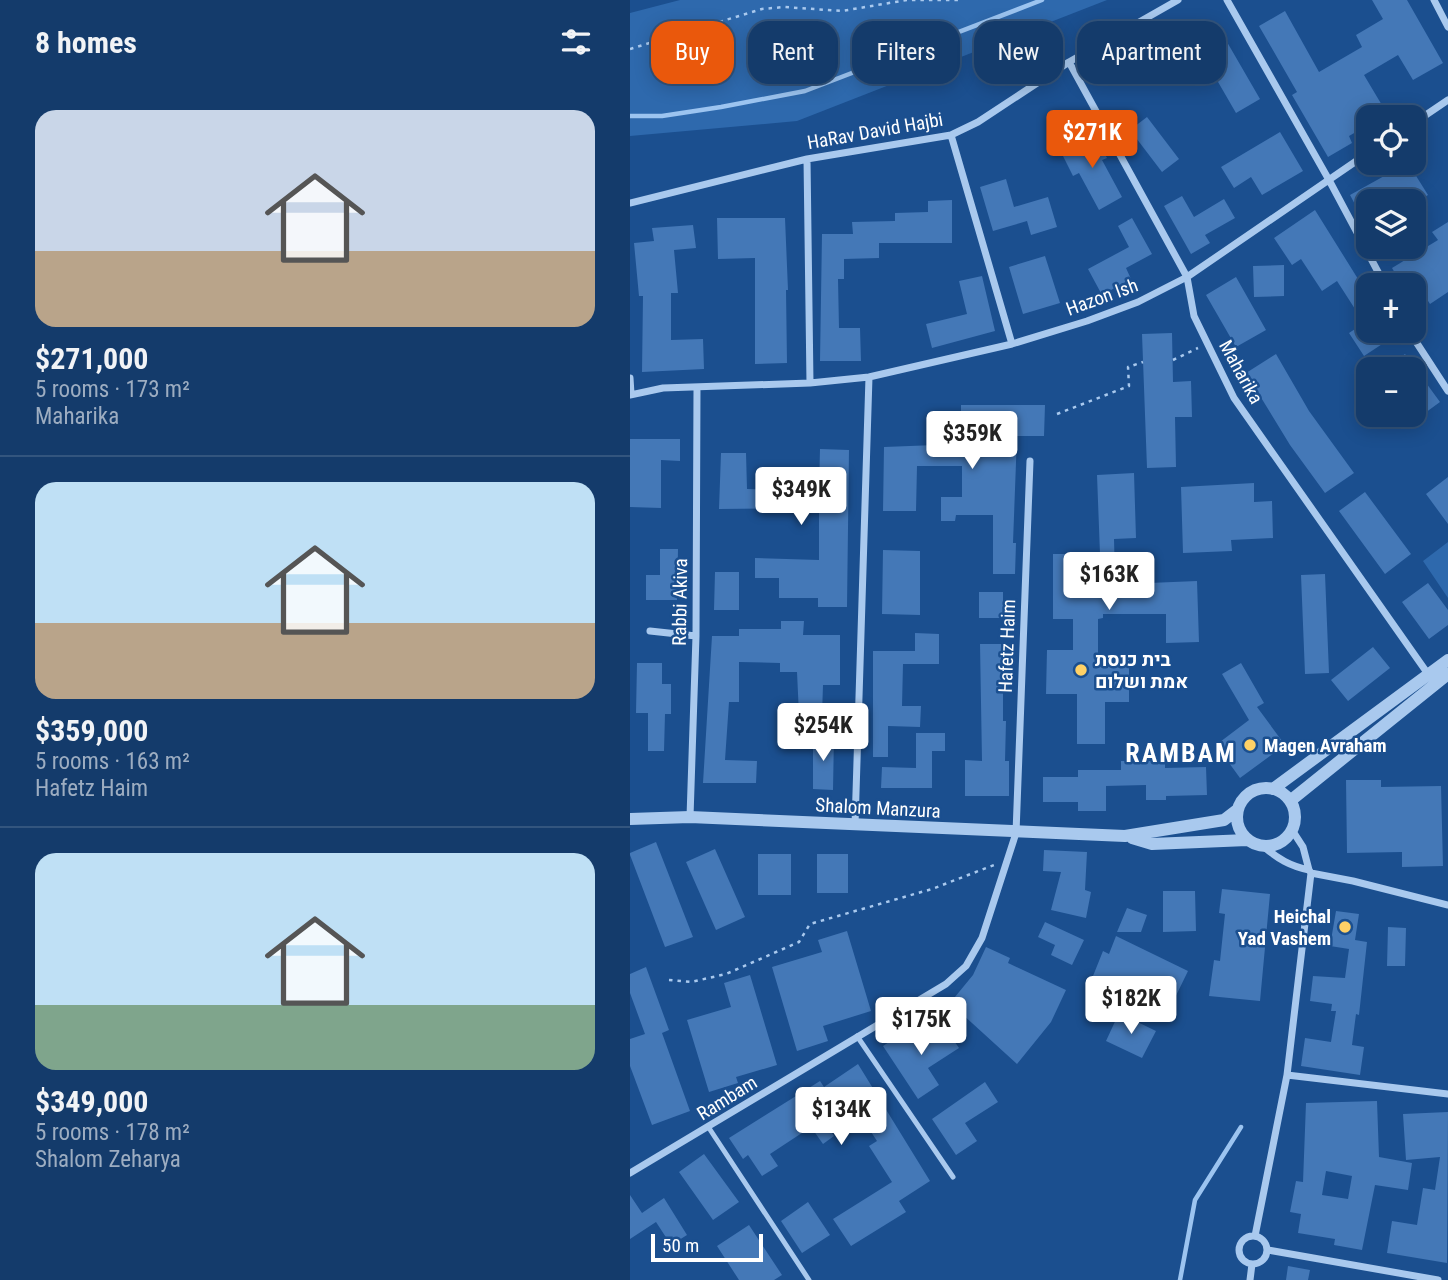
<!DOCTYPE html>
<html lang="en">
<head>
<meta charset="utf-8">
<style>
	body { margin:0; font-family:"Roboto Condensed",Heebo,sans-serif; background:#1d4271; color:#f1f3f6; height:100vh; display:flex; flex-direction:column; font-size:26px; white-space:nowrap }
	* { box-sizing:border-box; margin:0 }
	p { font-size:23px; color:#9dadc1 }
	.icon { flex:none; width:38px; height:38px; fill:none; stroke:currentColor; stroke-width:2; stroke-linecap:round; stroke-linejoin:round }
	.map { position:relative; flex:1; overflow:hidden }
	.details { display:flex; flex-direction:column; background:#143b6b; width:630px }
	.details>* { flex:none }
	.guide { position:absolute; left:21px; top:21px; width:665px; height:63px; display:flex; gap:14px }
	.controls { position:absolute; left:726px; top:105px; display:grid; gap:14px }
	.controls a { display:grid; place-items:center; width:70px; height:70px; border-radius:14px; background:#143b6b; box-shadow:0 4px 18px #0003,0 0 0 2px #33557e; font-size:35px }
	.scale { position:absolute; left:21px; bottom:18px; width:112px; box-sizing:border-box; padding-left:7px; border:4px solid #fff; border-top:0; font-size:19px; line-height:24px; white-space:nowrap; color:#fff; -webkit-text-stroke:5px #1b4f8f; paint-order:stroke }
	.price { position:absolute; translate:-50% -60px; padding:0 16px; border-radius:7px; background:#fff; color:#222; font-size:23px; line-height:46px; filter:drop-shadow(0 2px 4px #0008) }
	.price::after { content:''; position:absolute; left:50%; top:42px; width:21px; height:16px; margin-left:-10px; background:inherit; clip-path:polygon(0 0,100% 0,50% 100%) }
	.price.selected { background:#ea580c; color:#fff }
	ul { padding:0; list-style:none }
	li { display:grid; align-content:center; gap:14px; height:371px; padding:0 35px }
	li+li { border-top:2px solid #33557e }
	li span { display:grid; place-items:center; height:217px; border-radius:21px; color:#555 }
	li>.icon { margin-inline-start:auto }
	span .icon { width:126px; height:126px; fill:#fffc; stroke-width:1 }
	li b { font-size:30px }
	h2 { display:flex; justify-content:space-between; align-items:center; height:84px; padding:0 35px; font-size:30px }
	.chip { padding:0 24px; border-radius:21px; background:#143b6b; box-shadow:0 4px 18px #0003,0 0 0 2px #33557e; font-size:24px; line-height:63px }
	.chip.selected { background:#ea580c; color:#fff }
	main { display:flex; flex:1; min-height:0 }
	.map>svg:first-child { display:block }
</style>
</head>
<body>
<main>
<section class="details">
<h2>8 homes<svg class="icon" aria-label="filters" viewBox="0 0 24 24"><path d="M4 7h16M4 17h16"/><circle cx="9" cy="7" r="2"/><circle cx="15" cy="17" r="2"/></svg></h2>
<ul>
<li><span style="background:linear-gradient(#c9d6e8 65%,#b9a48a 0)"><svg class="icon" aria-label="home" viewBox="0 0 24 24"><path d="M3 11l9-7 9 7M6 9v11h12V9"/></svg></span><div><b>$271,000</b><p>5 rooms · 173 m²</p><p>Maharika</p></div></li>
<li><span style="background:linear-gradient(#bfe0f5 65%,#b9a48a 0)"><svg class="icon" aria-label="home" viewBox="0 0 24 24"><path d="M3 11l9-7 9 7M6 9v11h12V9"/></svg></span><div><b>$359,000</b><p>5 rooms · 163 m²</p><p>Hafetz Haim</p></div></li>
<li><span style="background:linear-gradient(#bfe0f5 70%,#7fa58c 0)"><svg class="icon" aria-label="home" viewBox="0 0 24 24"><path d="M3 11l9-7 9 7M6 9v11h12V9"/></svg></span><div><b>$349,000</b><p>5 rooms · 178 m²</p><p>Shalom Zeharya</p></div></li>
</ul>
</section>
<div class="map">
<svg width="818" height="1280" viewBox="0 0 818 1280">
	<rect width="100%" height="100%" fill="#1b4f8f"/>
	<!-- green -->
	<path fill="#2e69ad" d="M50,0h427l-310,121 -167,15v-123z
		M818,542v56l-25,-37z"/>
	<g fill="none" stroke-linecap="round" stroke-linejoin="round">
		<!-- stream -->
		<path stroke="#9cc4f0" stroke-width="4.5" d="M0,116h32l59,-9 84,-16 237,-91
			M550,1280l15,-80 46,-73"/>
	</g>
	<!-- building -->
	<path fill="#4478b7" fill-rule="evenodd" d="M742,0h35l36,63 -30,17 -15,-25 -34,20 25,42h-21v8l-19,11 3,7 -24,14 -36,-62 5,-3 -38,-66 26,-15 34,61 43,-25 -6,-12 27,-16z
		M597,42l33,57 -24,14 -33,-57z
		M517,117l32,42 -17,13 -32,-42z
		M463,132l14,26 -5,2 20,37 -23,13 -20,-37 -6,3 -13,-26z
		M650,132l23,39 -41,24 -11,-18 -17,11 -13,-21z
		M763,163h15l20,32 -10,6h-50v28l-18,-34 36,-20 -3,-6z
		M376,179l8,28 34,-10 9,30 -26,8 -4,-14 -34,10 -13,-44z
		M552,196l12,21 30,-18 11,19 -30,17 5,8 -19,11 -27,-48z
		M322,200v43h-73v15l-35,1v20h-6l1,49h21l1,33h-41l2,-127h31l-1,-12 43,-1v-8l33,-1v-11z
		M685,210l53,85v36h34l-38,25 -15,-23 15,-10 -27,-42 -15,10 -21,-32 -9,6 -18,-27z
		M87,218h68l3,72h-2l1,73 -32,1v-106l-37,1z
		M502,218l20,36 -26,14 5,11 -29,16 -14,-26 41,-22 -11,-21z
		M818,222v70l-18,12 -12,-19h-16l-10,-17 46,-28 -6,-8z
		M63,225l3,23 -22,2 4,43h-7v47l32,-1 1,30 -62,3 1,-76h-4l-5,-53 20,-2 -2,-13z
		M415,256l15,47 -37,11 -14,-47z
		M654,265v31l-30,1 -1,-31z
		M352,276l13,55 -63,17 -6,-24 41,-10 -8,-33z
		M606,277l30,53 -30,17 -30,-52z
		M542,333l1,49 18,-1 1,36h-17l1,50 -29,1 -5,-134z
		M646,354l33,57 45,62 -29,20 -35,-48 -44,-72z
		M775,354l35,48 -26,19v-52h-29z
		M331,405h84l-1,31h-27l-4,107h3l-1,31h-22v-59h-37l-1,6h-14v-24h21v-31h-45l-1,45h-33l1,-64 77,-3z
		M0,439h50v22l-19,-1v48l-31,-1z
		M190,449l29,1 -2,157h-29v-9h-39v-20h-24v-20l64,2v-52l-100,1 2,-56h25l1,36 43,1 29,-1z
		M504,473l2,65 -22,1 1,38 34,1v5l48,-2 2,61 -33,1v-29h-63v4l-5,1v41h31v42h-24v42h-28v-50h-31l1,-44h26v-31h-20v-65h47l-3,-79z
		M818,477v47l-22,-30z
		M624,483v19l18,-1 1,37 -42,2 1,11 -49,2 -2,-66z
		M735,492l46,62 -26,20 -46,-63z
		M30,549h18l-1,51h-31v-25h14z
		M253,550l37,1v64l-38,-1z
		M85,572h24v38h-25z
		M695,574l4,99 -24,1 -4,-99z
		M798,583l20,27v15l-19,14 -27,-37z
		M349,592h24v26h-24z
		M151,621h23l-1,14h37v50h-17l-1,30h-23l-2,-43h-17v-9l-41,-1v40h-10l-4,58 32,1 -1,22h-53l9,-147h27v-7h42z
		M285,633l24,1v30h-36l-1,42h19l-1,21 -32,-1v31h-15v-106h42z
		M350,644h23v77h3l-1,40h4v35h-44v-36l17,1z
		M743,647l17,21 -42,33 -17,-21z
		M7,663h25v21h9v30h-6l-1,37h-16v-38h-12z
		M611,663l23,40 -7,4 28,38 -45,33 -24,-33 33,-25 -27,-46z
		M286,733h29v18h-13v37h-51l1,-21 34,1z
		M183,736h21l-1,54 -20,-1z
		M491,761h44v7l41,-1 1,28 -41,1v4h-20v-15l-40,1v25h-28v-9h-35v-25h35v-7h43z
		M716,780h35v7l60,-1 2,80 -41,1v-15l-55,1z
		M26,842l37,95 -28,10 -35,-92v-2z
		M85,849l30,68 -29,13 -30,-68z
		M414,850l43,2 -2,38 6,2 -5,26 -35,-8 10,-38 -18,-1z
		M128,854h33v41h-33z
		M187,854h31v39h-31z
		M592,889l48,5 -10,107 -51,-5 5,-36 6,1 5,-47 -6,-1z
		M533,891h32l1,40 -33,1z
		M497,908l20,7 -6,17h-24z
		M706,911l23,3 -4,26 12,2 -8,73 -3,-1 -4,31 12,2 -4,28 -59,-9 4,-28 26,4 5,-31h-5l1,-7 -22,-3 3,-25 32,2 4,-29 -19,-3z
		M415,922l39,18 -12,25 -21,-10 4,-10 -17,-8z
		M758,927l18,1 -1,38h-18z
		M217,931l24,80 -48,15 5,15 -31,10 -25,-84 50,-15 -4,-12z
		M486,936l72,35 -18,37 -51,-25 -1,3 -25,-10 10,-25 6,3z
		M356,947l24,11 -2,5 58,27 -15,32 -34,42 -67,-61 23,-28z
		M16,967l23,63 -7,3 28,78 -38,14 -22,-59v-27l15,-5 -15,-41v-19z
		M120,975l27,90 -41,12 2,6 -29,9 -22,-72 44,-13 -7,-24z
		M489,1013l37,18 -14,27 -36,-17z
		M312,1023l17,25 -31,20 11,17 -21,14 -35,-53 21,-14 8,11z
		M228,1064l72,117 -31,20 7,11 -55,34 -18,-27 59,-37 -23,-36 8,-5 -31,-47 -28,18 16,24 -11,8 -12,-17 -41,27 8,12 -16,10 -14,-21 -5,4 -14,-21 91,-57 4,6z
		M355,1082l13,20 -33,21 12,18 -21,14 -24,-36z
		M747,1101l2,56 33,6 -4,27 -33,-5 -13,65 -28,-5 1,-6 -37,-6 3,-19 -11,-2 6,-31 7,1 3,-79zM696,1171l26,5 -4,23 -26,-4z
		M818,1112l-1,151 -60,-10 5,-32 25,4 6,-37 12,2 5,-33 -34,3 -3,-46z
		M74,1154l35,48 -26,18 -34,-48z
		M0,1195l12,18 22,-15 23,37 -16,10 -15,-23 -26,17z
		M178,1202l22,33 -28,18 -21,-32z
		M119,1225l33,50 -8,5h-35l-22,-34z
		M658,1266l22,4 -2,10h-22z"/>
	<g fill="none" stroke-linecap="round" stroke-linejoin="round">
		<!-- path -->
		<path stroke="#a9c9ee" stroke-width="2.5" stroke-dasharray="3.5 5" stroke-linecap="butt" d="M0,49l132,-40 22,-2 58,4 65,-11h52
			M543,360l25,-12
			M427,414l72,-28 -1,-19 15,-5
			M39,980l22,2 35,-8 73,-32 11,-18 122,-35 62,-24"/>
		<!-- service -->
		<path stroke="#a9c9ee" stroke-width="5" d="M227,1036l96,141
			M79,1128l100,152"/>
		<!-- minor -->
		<path stroke="#a9c9ee" stroke-width="7" d="M597,0l102,180 56,105
			M804,0l14,27
			M439,62l118,215 7,39 40,82 194,276
			M784,123l34,-23
			M321,135l61,209
			M177,159l3,224
			M0,203l177,-44 144,-24 27,-13 91,-60 109,-62
			M779,331l39,60
			M0,378l1,16
			M0,395l33,-7 147,-5 59,-6 143,-33 75,-23 51,-19 49,-25 181,-124
			M20,631l46,5
			M60,817l6,-181 1,-248
			M225,825l14,-448
			M662,830l11,17 6,23
			M633,846c15,13 27,20 46,24l2,3 42,8 95,24
			M657,1075l161,19
			M0,1173l316,-189 20,-18 16,-28 34,-105 14,-372
			M609 1250a14 14 0 1 1 28 0a14 14 0 1 1-28 0Z
			M625,1236l32,-161 24,-202
			M638,1250l170,30
			M620,1280l2,-16"/>
		<!-- tertiary -->
		<path stroke="#a9c9ee" stroke-width="12" d="M607 817a29 29 0 1 1 58 0a29 29 0 1 1-58 0Z
			M643,789l175,-129
			M660,801l158,-127
			M0,819l60,-2 435,19 99,-16 13,-10
			M502,838l20,6 95,-4"/>
	</g>
	<!-- markers -->
	<g fill="#ffd166" stroke="#1b4f8f" stroke-width="2.5">
		<circle cx="451" cy="670" r="7"/>
		<circle cx="620" cy="745" r="7"/>
		<circle cx="715" cy="927" r="7"/>
	</g>
	<g text-anchor="middle" dominant-baseline="central" stroke-width="5" stroke-linejoin="round" paint-order="stroke">
		<!-- street labels -->
		<g font-size="19" fill="#fff" stroke="#1b4f8f">
			<text transform="translate(245 131) rotate(-10)">HaRav David Hajbi</text>
			<text transform="translate(472 297) rotate(-20)">Hazon Ish</text>
			<text transform="translate(611 372) rotate(61)">Maharika</text>
			<text transform="translate(50 602) rotate(-89)">Rabbi Akiva</text>
			<text transform="translate(377 646) rotate(-88)">Hafetz Haim</text>
			<text transform="translate(248 808) rotate(3)">Shalom Manzura</text>
			<text transform="translate(97 1098) rotate(-32)">Rambam</text>
		</g>
		<!-- poi labels -->
		<g font-size="19" font-weight="bold" fill="#fff" stroke="#1b4f8f" text-anchor="start">
			<text x="465" y="659">בית כנסת<tspan x="465" dy="22">אמת ושלום</tspan></text>
			<text x="634" y="745">Magen Avraham</text>
			<text x="701" y="916" text-anchor="end">Heichal<tspan x="701" dy="22">Yad Vashem</tspan></text>
		</g>
		<!-- district labels -->
		<g font-size="26" font-weight="bold" letter-spacing="2" fill="#fff" stroke="#1b4f8f">
			<text x="551" y="753">RAMBAM</text>
		</g>
	</g>
</svg>
<div class="controls">
<a><svg class="icon" aria-label="locate" viewBox="0 0 24 24"><circle cx="12" cy="12" r="6"/><path d="M12 2v4M12 18v4M2 12h4M18 12h4"/></svg></a>
<a><svg class="icon" aria-label="layers" viewBox="0 0 24 24"><path d="M12 4l9 5-9 5-9-5zM3 14l9 5 9-5"/></svg></a>
<a>+</a>
<a>−</a>
</div>
<div class="scale">50 m</div>
<b class="price selected" style="left:462px;top:170px">$271K</b>
<b class="price" style="left:342px;top:471px">$359K</b>
<b class="price" style="left:171px;top:527px">$349K</b>
<b class="price" style="left:479px;top:612px">$163K</b>
<b class="price" style="left:193px;top:763px">$254K</b>
<b class="price" style="left:501px;top:1036px">$182K</b>
<b class="price" style="left:291px;top:1057px">$175K</b>
<b class="price" style="left:211px;top:1147px">$134K</b>
<div class="guide">
<a class="chip selected">Buy</a>
<a class="chip">Rent</a>
<a class="chip">Filters</a>
<a class="chip">New</a>
<a class="chip">Apartment</a>
</div>
</div>
</main>
</body>
</html>
